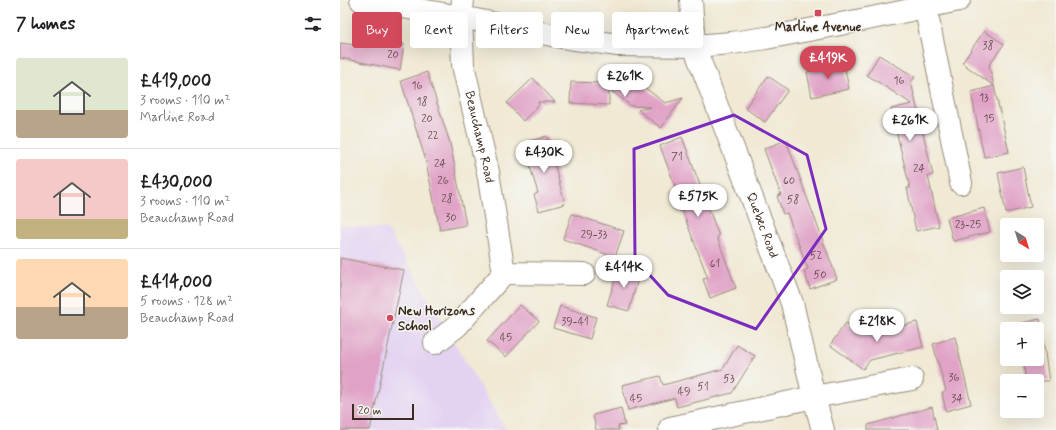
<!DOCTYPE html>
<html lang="en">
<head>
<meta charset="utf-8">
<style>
	body { margin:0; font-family:Mynerve,sans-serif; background:#f6f6f6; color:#202124; height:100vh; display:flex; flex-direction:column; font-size:15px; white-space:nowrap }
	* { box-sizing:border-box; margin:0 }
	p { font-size:13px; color:#757577 }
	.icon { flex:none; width:22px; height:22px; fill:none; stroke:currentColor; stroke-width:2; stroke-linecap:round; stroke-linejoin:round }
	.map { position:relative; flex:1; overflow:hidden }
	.drawer { display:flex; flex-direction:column; background:#fff; width:340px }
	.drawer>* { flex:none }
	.hud { position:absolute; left:12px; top:12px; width:380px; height:36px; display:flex; gap:8px }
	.needle { width:26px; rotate:142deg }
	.buttons { position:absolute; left:660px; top:218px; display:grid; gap:8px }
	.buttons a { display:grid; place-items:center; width:44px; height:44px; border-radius:4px; background:#fff; box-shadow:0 4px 16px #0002; font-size:20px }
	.scale { position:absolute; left:12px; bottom:10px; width:62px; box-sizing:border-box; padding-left:4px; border:2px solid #3b2a1e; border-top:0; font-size:11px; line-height:14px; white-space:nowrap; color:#3b2a1e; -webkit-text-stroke:3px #f6f6f2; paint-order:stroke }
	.price { position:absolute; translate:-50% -34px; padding:0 9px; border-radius:14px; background:#fff; color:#222; font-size:13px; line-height:26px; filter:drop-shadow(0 1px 2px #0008) }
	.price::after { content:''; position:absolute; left:50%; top:24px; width:12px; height:9px; margin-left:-6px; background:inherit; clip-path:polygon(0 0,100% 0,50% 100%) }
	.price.selected { background:#d1495b; color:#fff }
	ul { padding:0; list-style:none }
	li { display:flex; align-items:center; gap:12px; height:100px; padding:0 16px }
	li+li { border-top:1px solid #e0e0e0 }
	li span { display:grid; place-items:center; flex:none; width:112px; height:80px; border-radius:4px; color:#555 }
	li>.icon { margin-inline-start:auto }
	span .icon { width:48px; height:48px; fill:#fffc; stroke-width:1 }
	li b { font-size:17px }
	h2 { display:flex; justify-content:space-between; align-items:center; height:48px; padding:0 16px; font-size:17px }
	.chip { padding:0 14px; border-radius:4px; background:#fff; box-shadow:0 4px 16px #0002; font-size:14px; line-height:36px }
	.chip.selected { background:#d1495b; color:#fff }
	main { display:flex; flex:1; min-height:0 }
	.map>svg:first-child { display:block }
</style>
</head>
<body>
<main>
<section class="drawer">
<h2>7 homes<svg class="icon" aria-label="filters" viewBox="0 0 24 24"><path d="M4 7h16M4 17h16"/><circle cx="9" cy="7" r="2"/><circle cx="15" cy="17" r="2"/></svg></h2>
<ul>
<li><span style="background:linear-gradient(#dfe7d0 65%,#b9a48a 0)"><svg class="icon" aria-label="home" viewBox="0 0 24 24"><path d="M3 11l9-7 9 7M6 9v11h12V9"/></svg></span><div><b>£419,000</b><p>3 rooms · 110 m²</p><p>Marline Road</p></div></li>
<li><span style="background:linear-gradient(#f6c9c9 75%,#c2b280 0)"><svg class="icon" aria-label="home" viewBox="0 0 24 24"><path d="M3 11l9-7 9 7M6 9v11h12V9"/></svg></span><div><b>£430,000</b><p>3 rooms · 110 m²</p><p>Beauchamp Road</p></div></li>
<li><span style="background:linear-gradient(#ffd9b3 60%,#b9a48a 0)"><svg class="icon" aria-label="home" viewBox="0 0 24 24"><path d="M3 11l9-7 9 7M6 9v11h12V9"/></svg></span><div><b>£414,000</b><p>5 rooms · 128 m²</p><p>Beauchamp Road</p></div></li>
</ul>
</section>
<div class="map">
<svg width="716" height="430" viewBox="0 0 716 430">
	<rect width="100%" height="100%" fill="#f6f6f2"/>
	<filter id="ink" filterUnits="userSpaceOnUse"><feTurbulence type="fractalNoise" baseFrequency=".025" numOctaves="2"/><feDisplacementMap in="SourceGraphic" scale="8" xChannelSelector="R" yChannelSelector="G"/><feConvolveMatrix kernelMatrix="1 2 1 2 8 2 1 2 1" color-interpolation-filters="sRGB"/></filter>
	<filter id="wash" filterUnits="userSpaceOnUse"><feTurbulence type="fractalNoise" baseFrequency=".012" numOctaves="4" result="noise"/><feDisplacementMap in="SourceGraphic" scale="16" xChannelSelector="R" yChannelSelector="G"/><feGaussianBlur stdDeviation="0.9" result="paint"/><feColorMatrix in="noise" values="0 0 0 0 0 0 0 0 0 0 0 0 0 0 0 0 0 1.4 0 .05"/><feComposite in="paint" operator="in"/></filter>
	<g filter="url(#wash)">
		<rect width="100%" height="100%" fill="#f0e9d4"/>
		<!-- built -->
		<path fill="#e3d3f2" d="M0,225l47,4 119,201h-166z"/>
		<g id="blocks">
			<!-- building -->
			<path fill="#e0a2c6" d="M644,31l20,13 -15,21 5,21 -32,-23z
				M25,37l39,7 -4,26 -60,-12v-15l23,3z
				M539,55l36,22 -4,5 22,93 -5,1 11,50 -23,5 -9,-43h3l-19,-79 21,-5 -45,-29z
				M504,64l5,25 -37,8 -5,-25z
				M87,72l23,71 16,82 -26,5 -15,-72 -24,-77z
				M428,76l20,14 -23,32 -20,-14z
				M193,78l22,24h-17l1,3 -16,16 -16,-18z
				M292,78l33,25 18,-5 -22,30 -23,-18 13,-3 -20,-1 -22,-17v16l-39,-2 1,-21 56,2z
				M654,86l15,66 -25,5 -13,-65z
				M207,136l18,68 -26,7 -5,-16 4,-2 -15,-50z
				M342,137l37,99 -2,1 19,51 -26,10 -7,-19 5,-1 -26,-68 -3,1 -7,-18 5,-2 -17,-45z
				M446,140l51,139 -27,10 -6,-18 4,-2 -21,-56 -4,1 -6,-18 4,-1 -17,-46z
				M683,167l8,40 -25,6 -8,-40z
				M644,208l6,24 -37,9 -6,-23z
				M232,214l52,17 -9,26 -52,-18z
				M0,258l64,12 -34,160h-30z
				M279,267l21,5 -11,39 -22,-6z
				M180,305l19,16 -33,36 -19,-16z
				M220,306l36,11 -6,22 -37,-11z
				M700,319l9,62h-23l-3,-22h14v-30h-19l-1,-5z
				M577,322l6,25 -53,13 -7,9 -33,-24 16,-22 17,13z
				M615,337l16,67 -25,7 -4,-18 4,-2 -13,-47z
				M397,345l18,11 -23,37 -55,14 -2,-9 -47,12 -6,-25 38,-9 3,9 60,-16z
				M592,407l5,23h-69v-5z
				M281,408l4,17 -7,1 1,4h-23l-3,-15z"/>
		</g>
	</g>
	<g filter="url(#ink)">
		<use href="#blocks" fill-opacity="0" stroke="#968a79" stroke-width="1"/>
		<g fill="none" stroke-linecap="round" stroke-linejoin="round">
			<!-- minor casing -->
			<g stroke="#968a79" stroke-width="24">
				<g id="minor">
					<path d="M21,0l100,17 101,20 56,8 76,1 38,-3 34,-5 101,-19 92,-19"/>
					<path id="s1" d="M123,0l-2,17 2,48 25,107 16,101 80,1"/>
					<path id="s2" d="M351,0l3,46 98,257 22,94 9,33"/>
					<path d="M584,0l37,183"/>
					<path d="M95,343l22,-17 47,-53"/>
					<path d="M330,428l144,-31 98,-18"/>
				</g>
			</g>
			<!-- minor -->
			<use href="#minor" stroke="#fff" stroke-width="22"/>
		</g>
	</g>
	<!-- marked area -->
	<path fill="none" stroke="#7b2cbf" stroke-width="3" stroke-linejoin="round" d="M394,115l73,40 19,74 -70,100 -88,-34 -33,-36 -1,-110z"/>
	<!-- markers -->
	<g fill="#d1495b" stroke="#f6f6f2" stroke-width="1.5">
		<rect x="474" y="9" width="8" height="8" rx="2"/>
		<circle cx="50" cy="318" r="4"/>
	</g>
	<g text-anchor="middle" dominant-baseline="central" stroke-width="3" stroke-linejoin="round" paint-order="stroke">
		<!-- number labels -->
		<g font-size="11" fill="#644848">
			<text x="648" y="46">38</text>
			<text x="53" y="55">20</text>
			<text x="559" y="81">16</text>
			<text x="77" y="86">16</text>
			<text x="644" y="98">13</text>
			<text x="82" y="102">18</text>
			<text x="87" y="119">20</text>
			<text x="649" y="119">15</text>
			<text x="93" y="136">22</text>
			<text x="337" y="157">71</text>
			<text x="100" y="164">24</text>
			<text x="579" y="169">24</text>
			<text x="103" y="181">26</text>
			<text x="449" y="181">60</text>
			<text x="107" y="199">28</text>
			<text x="453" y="200">58</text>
			<text x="111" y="218">30</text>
			<text x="628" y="225">23-25</text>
			<text x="254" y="235">29-33</text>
			<text x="476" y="256">52</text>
			<text x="375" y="264">61</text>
			<text x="480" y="275">50</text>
			<text x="235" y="322">39-41</text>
			<text x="166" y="338">45</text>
			<text x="614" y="378">36</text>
			<text x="389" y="379">53</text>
			<text x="363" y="387">51</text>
			<text x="344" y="392">49</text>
			<text x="296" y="399">45</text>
			<text x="617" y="399">34</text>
		</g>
		<!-- poi labels -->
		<g font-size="13" font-weight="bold" fill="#3b2a1e" stroke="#f6f6f2">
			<text x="478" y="27">Marline Avenue</text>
			<text x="58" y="311" text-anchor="start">New Horizons<tspan x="58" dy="15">School</tspan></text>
		</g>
		<!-- street labels -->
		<g font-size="13" fill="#3b2a1e" stroke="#f6f6f2">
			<text stroke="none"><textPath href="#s1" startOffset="139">Beauchamp Road</textPath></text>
			<text stroke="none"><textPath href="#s2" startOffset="238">Quebec Road</textPath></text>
		</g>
	</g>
</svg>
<div class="buttons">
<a><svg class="needle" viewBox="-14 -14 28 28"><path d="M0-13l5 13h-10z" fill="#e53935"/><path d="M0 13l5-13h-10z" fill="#757577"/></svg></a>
<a><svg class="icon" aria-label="layers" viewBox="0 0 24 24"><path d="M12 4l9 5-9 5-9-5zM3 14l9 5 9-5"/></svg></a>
<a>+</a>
<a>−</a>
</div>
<div class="scale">20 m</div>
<b class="price selected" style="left:488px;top:80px">£419K</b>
<b class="price" style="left:285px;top:98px">£261K</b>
<b class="price" style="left:570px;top:142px">£261K</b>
<b class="price" style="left:204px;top:174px">£430K</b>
<b class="price" style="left:358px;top:218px">£575K</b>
<b class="price" style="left:284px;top:289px">£414K</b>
<b class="price" style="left:537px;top:343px">£218K</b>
<div class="hud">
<a class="chip selected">Buy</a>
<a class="chip">Rent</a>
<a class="chip">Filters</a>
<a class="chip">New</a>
<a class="chip">Apartment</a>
</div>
</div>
</main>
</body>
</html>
